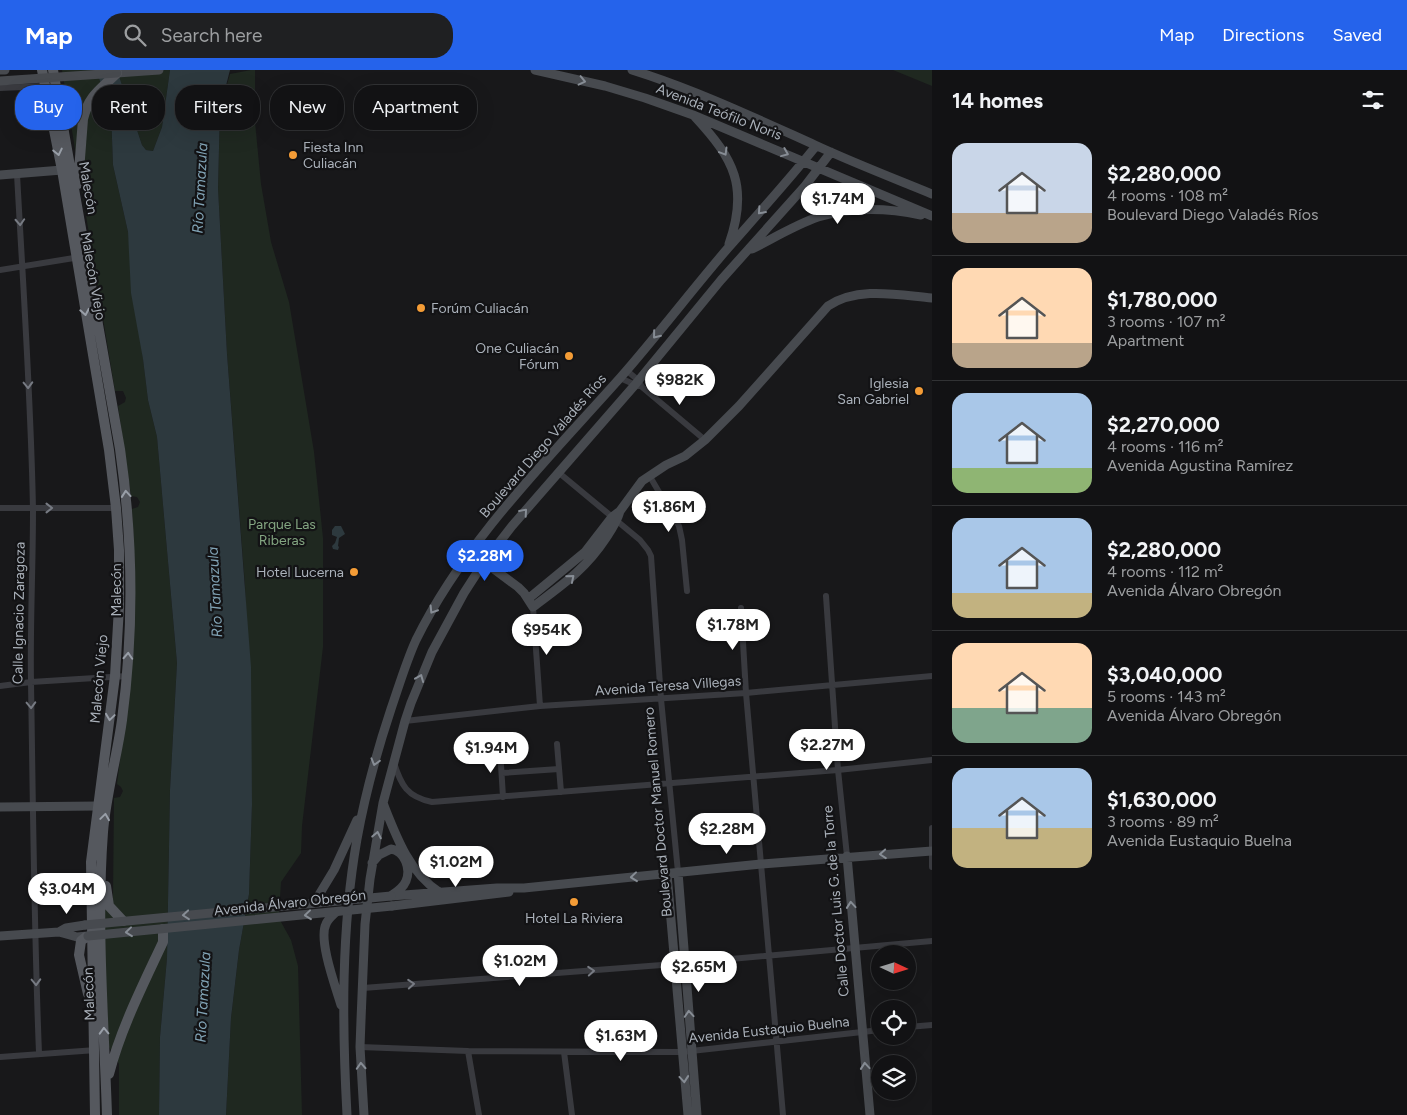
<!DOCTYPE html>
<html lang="en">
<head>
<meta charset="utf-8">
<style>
	body { margin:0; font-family:Figtree,sans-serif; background:#1f2022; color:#f1f3f6; height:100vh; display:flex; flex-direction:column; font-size:19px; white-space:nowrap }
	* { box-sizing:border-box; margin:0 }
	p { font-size:16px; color:#9c9ea0 }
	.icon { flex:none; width:28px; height:28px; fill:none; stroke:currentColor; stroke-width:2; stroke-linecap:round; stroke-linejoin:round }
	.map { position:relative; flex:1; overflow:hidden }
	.details { display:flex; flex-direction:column; background:#121214; width:475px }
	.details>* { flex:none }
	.hud { position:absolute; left:15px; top:15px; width:475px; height:45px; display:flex; gap:10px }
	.needle { width:32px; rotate:94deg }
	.controls { position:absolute; left:871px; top:875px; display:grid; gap:10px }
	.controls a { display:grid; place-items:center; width:45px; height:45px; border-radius:50%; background:#121214; box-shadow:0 5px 20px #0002,0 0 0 1px #313234; font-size:25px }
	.price { position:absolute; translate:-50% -42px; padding:0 11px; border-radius:18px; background:#fff; color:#222; font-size:16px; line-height:32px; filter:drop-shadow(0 1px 2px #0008) }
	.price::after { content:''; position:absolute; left:50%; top:30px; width:15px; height:11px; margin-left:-8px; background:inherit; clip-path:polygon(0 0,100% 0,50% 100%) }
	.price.on { background:#2563eb; color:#fff }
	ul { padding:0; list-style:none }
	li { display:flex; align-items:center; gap:15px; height:125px; padding:0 20px }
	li+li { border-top:1px solid #313234 }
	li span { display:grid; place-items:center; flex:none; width:140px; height:100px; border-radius:15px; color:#555 }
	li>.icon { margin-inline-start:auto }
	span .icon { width:60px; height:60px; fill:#fffc; stroke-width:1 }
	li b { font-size:21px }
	h2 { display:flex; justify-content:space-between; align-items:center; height:60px; padding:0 20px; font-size:21px }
	.tag { padding:0 18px; border-radius:20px; background:#121214; box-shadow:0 5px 20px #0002,0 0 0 1px #313234; font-size:18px; line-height:45px }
	.tag.on { background:#2563eb; color:#fff }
	header { display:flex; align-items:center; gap:30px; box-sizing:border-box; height:70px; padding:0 25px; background:#2563eb; color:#fff }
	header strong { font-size:24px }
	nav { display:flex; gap:28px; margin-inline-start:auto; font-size:18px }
	.search { width:350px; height:45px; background:#1f2022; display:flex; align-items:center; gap:12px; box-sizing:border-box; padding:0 18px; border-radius:20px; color:#9c9ea0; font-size:19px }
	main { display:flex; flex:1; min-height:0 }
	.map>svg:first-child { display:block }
</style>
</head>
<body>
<header>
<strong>Map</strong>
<div class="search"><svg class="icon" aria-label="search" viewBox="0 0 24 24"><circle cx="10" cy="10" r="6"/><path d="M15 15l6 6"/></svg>Search here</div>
<nav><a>Map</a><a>Directions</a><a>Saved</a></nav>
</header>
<main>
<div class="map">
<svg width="932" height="1045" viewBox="0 0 932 1045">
	<rect width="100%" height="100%" fill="#18181a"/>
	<!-- green -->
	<path fill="#1f2820" d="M62,0h34l15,42 2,53 15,67 20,168 9,37 20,226 -7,127 -3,168 -7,79 -1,78h-40v-51l-10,-17 -7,-143 11,-6 1,-100 6,-1 3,-6 -2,-4 -4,-3c4,-34 10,-68 13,-103 5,-57 6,-115 2,-172l6,-2 2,-5 -3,-5 -6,-1 -13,-90 7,-4 1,-4 -3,-7h-8z
		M117,0h53l-8,57 -9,24 -7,-1 -4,-5z
		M251,0h4v52l6,62 10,58 18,60 25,150 9,86v109l-21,179 -1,27 -20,29 -2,30 2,10 10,18 7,26 4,149h-76l5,-97 8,-68 10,-56 3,-90 -7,-219 -18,-231 -9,-166 2,-79 10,-35z
		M893,0h39v16z"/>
	<!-- water -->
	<path fill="#2d393e" d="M96,0h21l25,75 4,5 7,1 9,-24 8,-57h60l-10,39 -2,79 9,166 24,313 1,137 -3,90 -10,56 -8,68 -5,97h-67l1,-78 7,-79 3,-168 7,-127 -20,-226 -9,-37 -5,-41 -12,-66 -3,-61 -15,-67 -2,-53z
		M335,456h6l4,8 -6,4 -1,8 1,1 -1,3 -5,-1 -1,-3 3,-3 2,-6 -5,-2v-5z"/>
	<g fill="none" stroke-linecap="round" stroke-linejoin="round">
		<!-- street -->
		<path stroke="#393a3f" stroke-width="6" d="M0,18l46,-2
			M17,104c6,111 14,224 16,336 0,57 -3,114 -2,172 2,124 3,248 8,371
			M0,200l80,-13
			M626,300l12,10 4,7 63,53
			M620,308l18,8
			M558,402l82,68 8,10 3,6 10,143 17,173
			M649,405l30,51 3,14 5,51
			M0,438h116
			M826,526l12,174 9,86
			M533,537l7,99
			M741,538l5,85 37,422
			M0,616l31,-4 96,-6
			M405,651l135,-15 206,-13 186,-17
			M557,674l4,48
			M500,679l3,48
			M394,693c7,22 13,34 38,39l406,-32 94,-10
			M502,703l57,-4
			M932,758v39
			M363,918l312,-24 257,-23
			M908,957l24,-2
			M360,977l108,4 214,1 198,-22
			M468,981l11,64
			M564,982l8,63
			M0,987l96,-7"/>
		<!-- secondary -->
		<path stroke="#474a4f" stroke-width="9" d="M0,0h5
			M535,0l70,16 40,12 48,17 239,101
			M632,0c64,20 123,48 183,75 39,18 78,33 117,49
			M117,3l42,-3
			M695,47c39,42 54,70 34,127
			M0,105l62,-5
			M752,179c22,-11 43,-24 66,-32 33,-10 70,-9 103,-2
			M471,482l47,35 6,6 9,14c29,-22 52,-37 73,-69 6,-9 11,-16 14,-27
			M528,529l57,-47 27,-35 8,-6 22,-30 24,-16 19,-9 20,-16 34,-34 89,-100c30,-20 70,-11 104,-8
			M383,733c13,33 26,69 56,89
			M0,737l98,-1
			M847,786l23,259
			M372,793l7,-8 12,-6c14,2 20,20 15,32 -3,7 -8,10 -14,14
			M678,802l19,243
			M667,804l21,241
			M391,826l106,-8h27l237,-24 171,-13
			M314,833l20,-33 23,-50
			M392,836l117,-14
			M336,842c-3,3 -8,7 -10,12 -8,16 10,64 15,81
			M59,862l7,-4 19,-3
			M0,866l59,-4 18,5 11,-1
			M347,1045c-5,-92 -6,-185 10,-276 8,-44 20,-88 34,-130 8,-23 15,-47 25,-69 49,-99 131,-180 204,-262 37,-42 71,-87 108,-130 30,-34 60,-67 88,-102
			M364,1045l-4,-68 1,-27 4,-96 5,-45 13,-76 22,-82 6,-18 21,-51 32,-59 20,-31 28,-36 122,-140 87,-106 84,-94 26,-34"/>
		<!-- primary -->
		<path stroke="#55585e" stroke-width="10" d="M42,0l20,100 47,280 7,58 3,42v57l-4,69 -24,186 4,253
			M53,0l67,379c13,90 14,181 2,271 -5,37 -16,74 -19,112 -7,94 1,189 4,283
			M78,114l5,-65c6,-24 17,-29 34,-46
			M106,816l3,20 14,15
			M86,867l-5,4 -2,14 9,39
			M109,1004c12,-46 34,-89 54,-132v-13"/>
		<!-- secondary-bridge -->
		<path stroke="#474a4f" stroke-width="9" d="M0,11l117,-8
			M85,855l306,-29
			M88,866l304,-30"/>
	</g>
	<!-- one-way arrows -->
	<defs><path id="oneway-chevron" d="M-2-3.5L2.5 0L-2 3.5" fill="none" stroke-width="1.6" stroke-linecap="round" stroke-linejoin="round" transform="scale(1.25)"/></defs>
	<g stroke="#878d95">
		<use href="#oneway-chevron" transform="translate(582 11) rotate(13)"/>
		<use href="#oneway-chevron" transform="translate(724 82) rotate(59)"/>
		<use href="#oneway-chevron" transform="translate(785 83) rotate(22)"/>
		<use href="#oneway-chevron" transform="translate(761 141) rotate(132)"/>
		<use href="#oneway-chevron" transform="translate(656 265) rotate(129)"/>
		<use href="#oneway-chevron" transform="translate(524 442) rotate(-49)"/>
		<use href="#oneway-chevron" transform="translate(571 508) rotate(-40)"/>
		<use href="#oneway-chevron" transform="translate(433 540) rotate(122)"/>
		<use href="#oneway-chevron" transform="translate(420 608) rotate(-68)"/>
		<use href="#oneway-chevron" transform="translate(375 692) rotate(106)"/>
		<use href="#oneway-chevron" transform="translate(377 765) rotate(-79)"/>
		<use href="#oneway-chevron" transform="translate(883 784) rotate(176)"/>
		<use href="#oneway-chevron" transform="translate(634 807) rotate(174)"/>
		<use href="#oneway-chevron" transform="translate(851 835) rotate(-95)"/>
		<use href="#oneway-chevron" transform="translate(186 845) rotate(175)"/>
		<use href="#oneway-chevron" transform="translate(308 845) rotate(174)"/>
		<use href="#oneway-chevron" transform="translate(129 862) rotate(174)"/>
		<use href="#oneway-chevron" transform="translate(689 944) rotate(-94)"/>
		<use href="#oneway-chevron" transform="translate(361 996) rotate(-93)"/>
		<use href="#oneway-chevron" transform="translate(865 996) rotate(-95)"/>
		<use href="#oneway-chevron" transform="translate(684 1009) rotate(85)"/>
	</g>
	<g stroke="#999fa8">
		<use href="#oneway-chevron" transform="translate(58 82) rotate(78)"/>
		<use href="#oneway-chevron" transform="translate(85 242) rotate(80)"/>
		<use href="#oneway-chevron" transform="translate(126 424) rotate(-95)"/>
		<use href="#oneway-chevron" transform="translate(128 586) rotate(-87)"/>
		<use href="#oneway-chevron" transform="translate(110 647) rotate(98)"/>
		<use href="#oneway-chevron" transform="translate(105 747) rotate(-82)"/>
		<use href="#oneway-chevron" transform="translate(104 961) rotate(-92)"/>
	</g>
	<g stroke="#777b83">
		<use href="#oneway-chevron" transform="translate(20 152) rotate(87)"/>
		<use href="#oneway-chevron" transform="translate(28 315) rotate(88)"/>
		<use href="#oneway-chevron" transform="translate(49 438)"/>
		<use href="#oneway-chevron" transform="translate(31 635) rotate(88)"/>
		<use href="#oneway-chevron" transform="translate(591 901) rotate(-4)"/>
		<use href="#oneway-chevron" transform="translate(36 912) rotate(88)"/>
		<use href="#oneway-chevron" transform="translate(411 914) rotate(-4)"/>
	</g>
	<!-- markers -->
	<g fill="#f49c36" stroke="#131315" stroke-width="2">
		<circle cx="293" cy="85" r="5"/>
		<circle cx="421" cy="238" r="5"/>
		<circle cx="569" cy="286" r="5"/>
		<circle cx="919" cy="321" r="5"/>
		<circle cx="354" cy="502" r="5"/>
		<circle cx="574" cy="832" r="5"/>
	</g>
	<g text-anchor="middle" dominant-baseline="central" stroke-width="4.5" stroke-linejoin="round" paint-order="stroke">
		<!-- street labels -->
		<g font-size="14" fill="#aab1ba" stroke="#131315">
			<text transform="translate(719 42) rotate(21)">Avenida Teófilo Noris</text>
			<text transform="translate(88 118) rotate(80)">Malecón</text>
			<text transform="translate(93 206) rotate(80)">Malecón Viejo</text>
			<text transform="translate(543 376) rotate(-49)">Boulevard Diego Valadés Ríos</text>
			<text transform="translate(116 520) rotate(-90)">Malecón</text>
			<text transform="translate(19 543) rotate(-89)">Calle Ignacio Zaragoza</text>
			<text transform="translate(99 609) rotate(-85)">Malecón Viejo</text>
			<text transform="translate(668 616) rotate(-4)">Avenida Teresa Villegas</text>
			<text transform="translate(658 742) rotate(-95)">Boulevard Doctor Manuel Romero</text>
			<text transform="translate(836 831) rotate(-95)">Calle Doctor Luis G. de la Torre</text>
			<text transform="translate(290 833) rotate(-6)">Avenida Álvaro Obregón</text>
			<text transform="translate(89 924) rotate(-92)">Malecón</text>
			<text transform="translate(769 960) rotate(-6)">Avenida Eustaquio Buelna</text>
		</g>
		<!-- poi labels -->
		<g font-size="14" fill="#aab1ba" stroke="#131315" text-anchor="end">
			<text x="303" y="77" text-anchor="start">Fiesta Inn<tspan x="303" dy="16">Culiacán</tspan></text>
			<text x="431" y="238" text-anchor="start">Forúm Culiacán</text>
			<text x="559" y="278">One Culiacán<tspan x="559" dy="16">Fórum</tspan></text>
			<text x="909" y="313">Iglesia<tspan x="909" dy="16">San Gabriel</tspan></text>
			<text x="344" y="502">Hotel Lucerna</text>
			<text x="574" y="848" text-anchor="middle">Hotel La Riviera</text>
		</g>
		<!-- park labels -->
		<g font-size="14" fill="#83a581" stroke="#131315">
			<text x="282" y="454">Parque Las<tspan x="282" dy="16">Riberas</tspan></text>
		</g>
		<!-- water labels -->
		<g font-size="15" font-style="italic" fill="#81a3b5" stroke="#131315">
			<text transform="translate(200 118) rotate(-87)">Río Tamazula</text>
			<text transform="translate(215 522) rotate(-93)">Río Tamazula</text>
			<text transform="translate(203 927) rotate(-87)">Río Tamazula</text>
		</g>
	</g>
</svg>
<div class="controls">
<a><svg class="needle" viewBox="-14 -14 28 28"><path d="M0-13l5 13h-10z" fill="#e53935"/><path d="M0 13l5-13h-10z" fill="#9c9ea0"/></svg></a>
<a><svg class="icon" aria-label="locate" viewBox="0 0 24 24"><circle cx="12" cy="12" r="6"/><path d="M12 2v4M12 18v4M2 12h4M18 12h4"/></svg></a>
<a><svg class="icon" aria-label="layers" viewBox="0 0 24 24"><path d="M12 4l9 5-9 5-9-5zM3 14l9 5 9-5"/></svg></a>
</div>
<b class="price" style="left:838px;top:155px">$1.74M</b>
<b class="price" style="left:680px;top:336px">$982K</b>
<b class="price" style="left:669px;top:463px">$1.86M</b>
<b class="price on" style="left:485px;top:512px">$2.28M</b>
<b class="price" style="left:733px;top:581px">$1.78M</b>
<b class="price" style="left:547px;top:586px">$954K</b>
<b class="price" style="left:827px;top:701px">$2.27M</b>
<b class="price" style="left:491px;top:704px">$1.94M</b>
<b class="price" style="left:727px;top:785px">$2.28M</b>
<b class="price" style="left:456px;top:818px">$1.02M</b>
<b class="price" style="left:67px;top:845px">$3.04M</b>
<b class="price" style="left:520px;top:917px">$1.02M</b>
<b class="price" style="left:699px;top:923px">$2.65M</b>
<b class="price" style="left:621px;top:992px">$1.63M</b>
<div class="hud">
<a class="tag on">Buy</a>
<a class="tag">Rent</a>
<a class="tag">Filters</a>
<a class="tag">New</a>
<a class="tag">Apartment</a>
</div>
</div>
<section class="details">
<h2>14 homes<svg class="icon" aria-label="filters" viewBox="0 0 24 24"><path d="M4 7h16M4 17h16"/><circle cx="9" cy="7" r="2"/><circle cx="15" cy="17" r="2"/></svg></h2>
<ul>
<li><span style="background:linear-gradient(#c9d6e8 70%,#b9a48a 0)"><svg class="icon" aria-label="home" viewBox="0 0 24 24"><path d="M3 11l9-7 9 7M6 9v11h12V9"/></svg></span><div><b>$2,280,000</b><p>4 rooms · 108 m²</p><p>Boulevard Diego Valadés Ríos</p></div></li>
<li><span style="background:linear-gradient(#ffd9b3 75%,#b9a48a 0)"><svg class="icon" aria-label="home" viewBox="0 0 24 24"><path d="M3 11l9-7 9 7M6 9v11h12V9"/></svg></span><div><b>$1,780,000</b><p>3 rooms · 107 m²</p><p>Apartment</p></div></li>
<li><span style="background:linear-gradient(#a9c7e8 75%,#8fb573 0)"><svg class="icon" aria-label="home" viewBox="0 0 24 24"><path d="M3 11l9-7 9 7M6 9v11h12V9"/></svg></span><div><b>$2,270,000</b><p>4 rooms · 116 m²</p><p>Avenida Agustina Ramírez</p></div></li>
<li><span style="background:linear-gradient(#a9c7e8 75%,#c2b280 0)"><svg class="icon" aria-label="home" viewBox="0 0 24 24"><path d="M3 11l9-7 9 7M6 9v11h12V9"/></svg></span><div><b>$2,280,000</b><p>4 rooms · 112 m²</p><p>Avenida Álvaro Obregón</p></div></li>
<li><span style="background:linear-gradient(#ffd9b3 65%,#7fa58c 0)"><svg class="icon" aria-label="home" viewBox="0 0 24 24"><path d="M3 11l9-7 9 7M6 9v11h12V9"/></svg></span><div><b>$3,040,000</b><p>5 rooms · 143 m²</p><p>Avenida Álvaro Obregón</p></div></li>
<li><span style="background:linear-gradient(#a9c7e8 60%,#c2b280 0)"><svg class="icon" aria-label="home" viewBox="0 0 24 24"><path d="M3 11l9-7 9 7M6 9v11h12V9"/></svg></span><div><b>$1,630,000</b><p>3 rooms · 89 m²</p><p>Avenida Eustaquio Buelna</p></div></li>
</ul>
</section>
</main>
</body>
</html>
